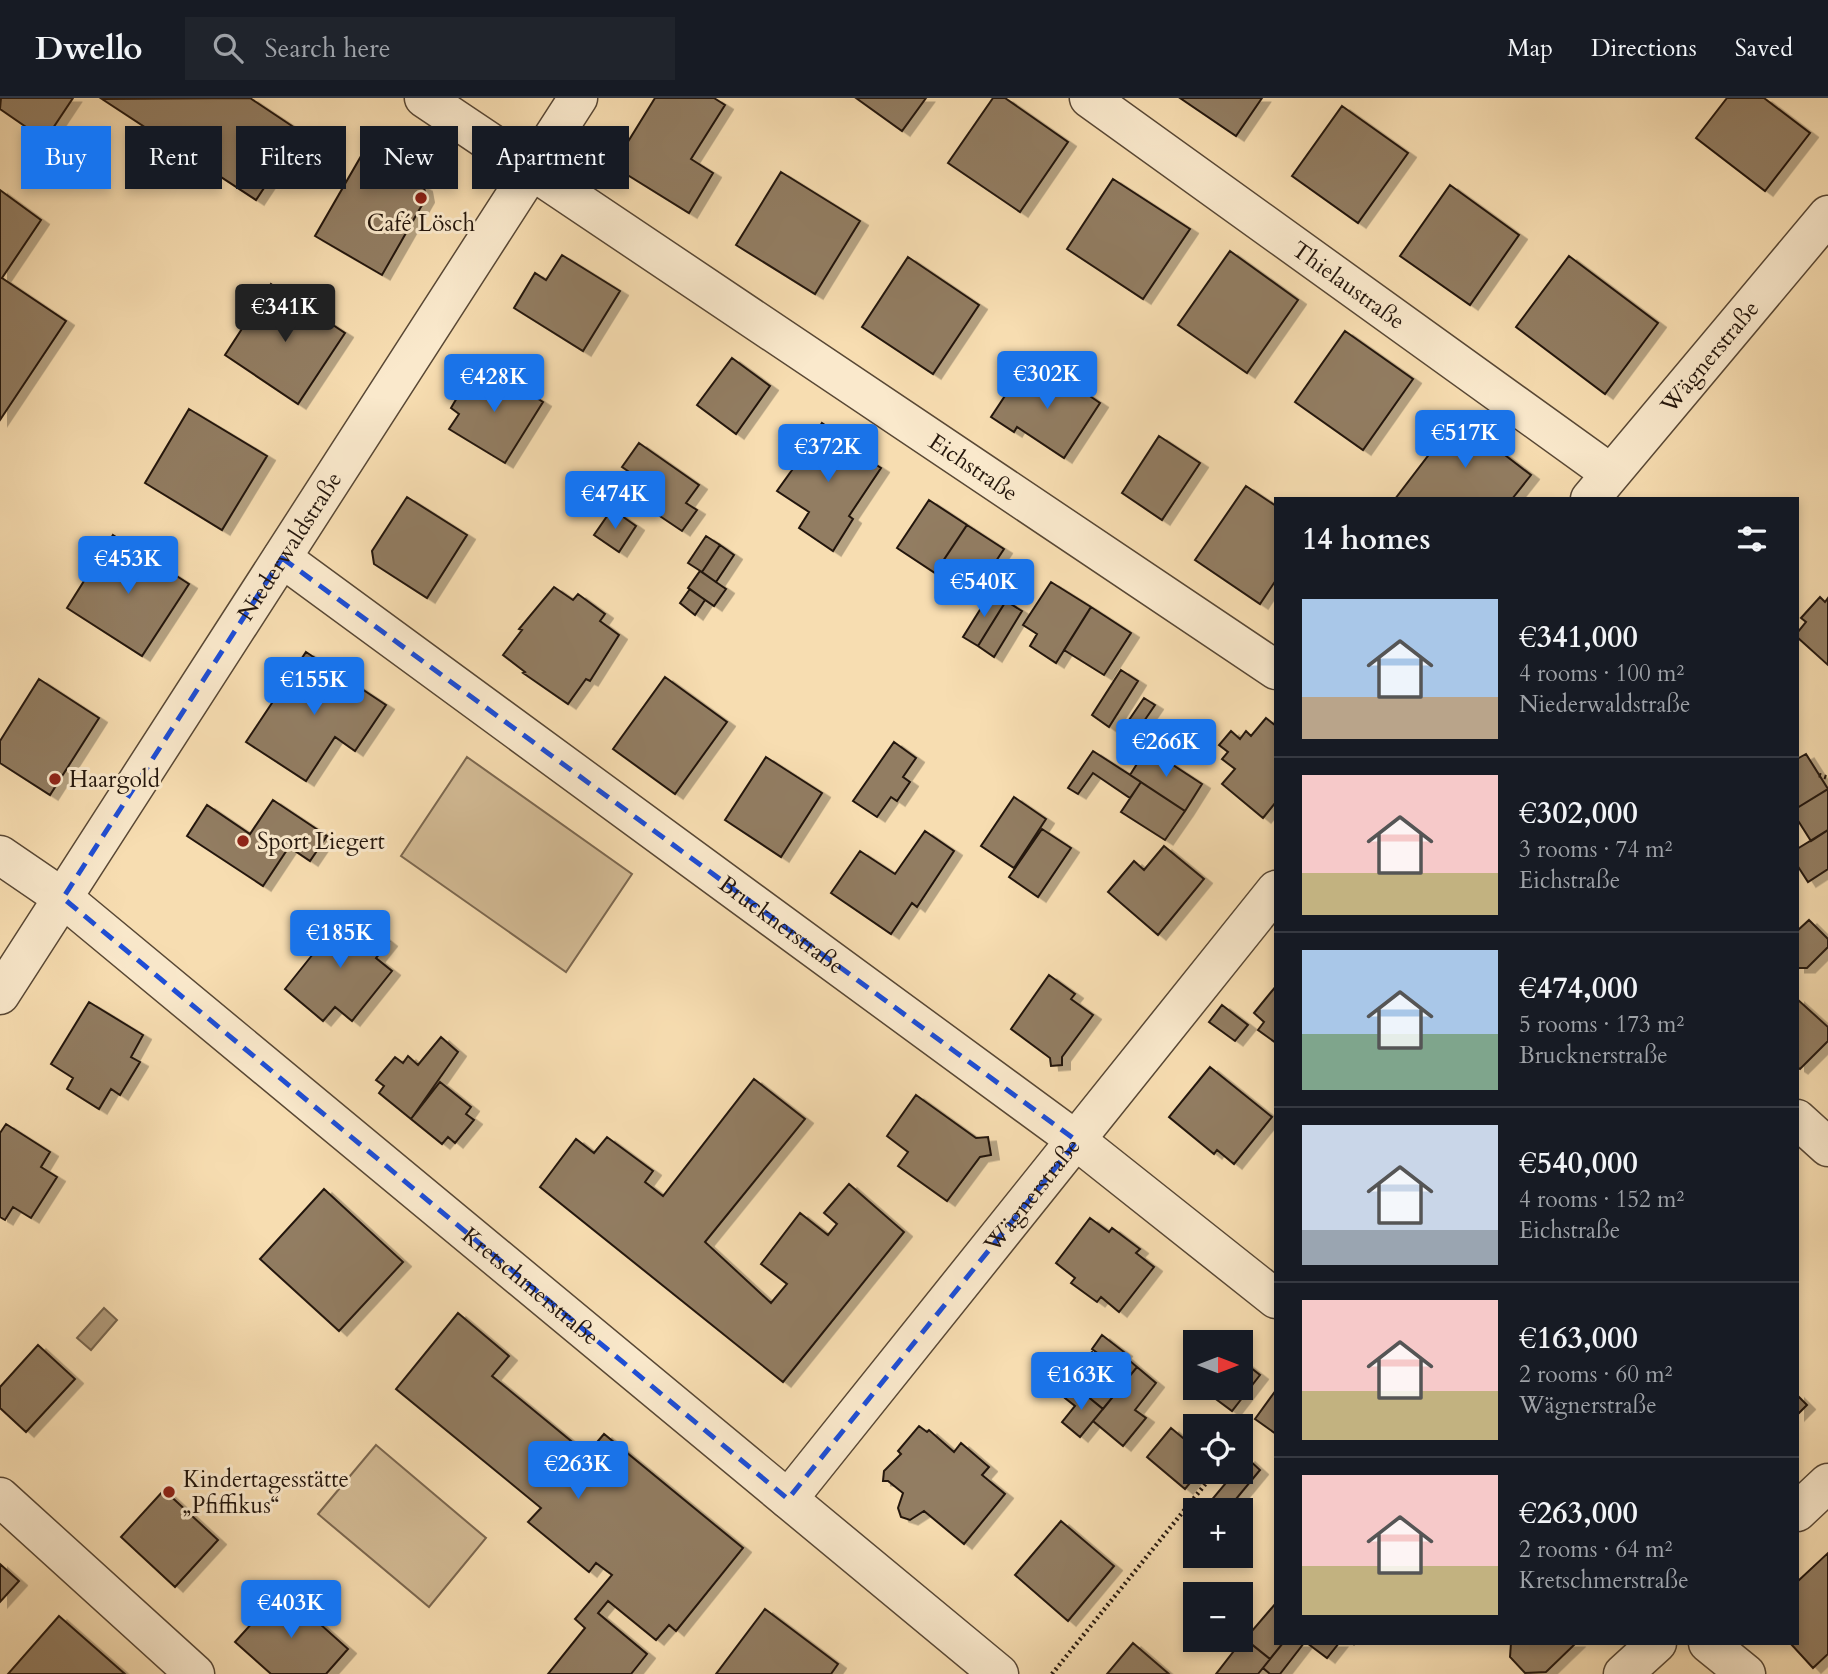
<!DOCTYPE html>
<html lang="en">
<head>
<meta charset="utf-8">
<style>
	body { margin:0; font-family:Cardo,serif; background:#20242c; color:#f1f3f6; height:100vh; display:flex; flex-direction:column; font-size:26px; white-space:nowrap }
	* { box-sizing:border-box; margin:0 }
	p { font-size:23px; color:#9ea1a6 }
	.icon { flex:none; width:38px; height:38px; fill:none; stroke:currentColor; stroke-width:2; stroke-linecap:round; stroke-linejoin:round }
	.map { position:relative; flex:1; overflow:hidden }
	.details { position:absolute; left:1274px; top:399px; width:525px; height:1148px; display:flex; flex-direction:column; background:#171b24; border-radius:0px; box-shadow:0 4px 10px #0003 }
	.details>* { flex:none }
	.top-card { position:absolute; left:21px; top:28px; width:665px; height:63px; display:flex; gap:14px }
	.needle { width:46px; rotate:90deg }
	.buttons { position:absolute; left:1183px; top:1232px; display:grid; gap:14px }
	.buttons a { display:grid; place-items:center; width:70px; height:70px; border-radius:0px; background:#171b24; box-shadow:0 4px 10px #0003; font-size:35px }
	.price { position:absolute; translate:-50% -60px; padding:0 16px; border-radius:7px; background:#1a73e8; color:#fff; font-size:23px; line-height:46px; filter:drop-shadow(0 2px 4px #0008) }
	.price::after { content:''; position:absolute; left:50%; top:42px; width:21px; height:16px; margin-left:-10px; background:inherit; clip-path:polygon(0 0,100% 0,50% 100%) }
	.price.selected { background:#222; color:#fff }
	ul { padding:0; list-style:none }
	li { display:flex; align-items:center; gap:21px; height:175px; padding:0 28px }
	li+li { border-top:2px solid #363941 }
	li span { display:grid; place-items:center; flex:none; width:196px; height:140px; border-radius:0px; color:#555 }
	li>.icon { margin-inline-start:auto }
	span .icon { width:84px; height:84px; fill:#fffc; stroke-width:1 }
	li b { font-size:30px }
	h2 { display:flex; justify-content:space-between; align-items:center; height:84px; padding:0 28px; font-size:30px }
	.chip { padding:0 24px; border-radius:0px; background:#171b24; box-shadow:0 4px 10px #0003; font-size:24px; line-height:63px }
	.chip.selected { background:#1a73e8; color:#fff }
	header { display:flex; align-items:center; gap:42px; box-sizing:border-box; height:98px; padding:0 35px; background:#171b24; border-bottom:2px solid #363941 }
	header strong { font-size:33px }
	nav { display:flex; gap:38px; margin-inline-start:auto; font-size:24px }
	.search { width:490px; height:63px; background:#20242c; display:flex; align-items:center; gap:18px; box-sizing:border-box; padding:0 24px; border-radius:0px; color:#9ea1a6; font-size:26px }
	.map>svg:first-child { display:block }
</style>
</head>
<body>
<header>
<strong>Dwello</strong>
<div class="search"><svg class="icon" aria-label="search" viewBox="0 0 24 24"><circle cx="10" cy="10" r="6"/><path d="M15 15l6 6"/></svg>Search here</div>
<nav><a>Map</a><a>Directions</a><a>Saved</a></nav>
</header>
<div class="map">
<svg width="1828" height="1576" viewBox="0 0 1828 1576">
	<defs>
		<filter id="shadow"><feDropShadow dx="8" dy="4.5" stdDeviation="0" flood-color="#0004"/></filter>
	</defs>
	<rect width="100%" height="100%" fill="#f7ddb1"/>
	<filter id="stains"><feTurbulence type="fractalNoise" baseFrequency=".00286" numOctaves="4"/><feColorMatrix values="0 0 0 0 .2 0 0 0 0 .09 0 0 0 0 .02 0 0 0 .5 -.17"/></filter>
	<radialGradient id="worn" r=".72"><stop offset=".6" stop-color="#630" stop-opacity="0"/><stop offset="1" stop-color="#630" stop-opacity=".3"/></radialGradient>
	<!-- green -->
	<path fill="#d3bb95" stroke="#7c6850" stroke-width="2" d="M467,659l165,117 -66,98 -165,-116z
		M376,1347l110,93 -57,69 -111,-93z"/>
	<!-- water -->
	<path fill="#af9979" stroke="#77654d" stroke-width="2" d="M104,1210l13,12 -26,30 -14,-12z"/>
	<!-- building -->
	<path fill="#927d62" stroke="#24160c" stroke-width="2" filter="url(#shadow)" d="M1,0h72l-28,42 -45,-31z
		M250,0l51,34 -45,68 -154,-101z
		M655,0h59l11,7 -34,54 22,14 -24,40 -76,-47z
		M856,0h70l-24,33z
		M993,0h12l63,44 -48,70 -72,-49z
		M1180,0h82l-26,38z
		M1727,0h37l46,35 -45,58 -69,-53z
		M1342,8l66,47 -50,70 -66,-47z
		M364,53l60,36 2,11 -44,77 -67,-39z
		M781,74l79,49 -45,73 -79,-49z
		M1113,81l77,50 -47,70 -76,-50z
		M1450,87l69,50 -49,70 -70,-49z
		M0,92l41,30 -39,58 64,43 -66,99z
		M1230,153l68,49 -51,73 -69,-48z
		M562,157l58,36 -37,60 -69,-43 21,-35 11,7z
		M1569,158l89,67 -53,71 -89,-67z
		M908,159l71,48 -46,69 -71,-47z
		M271,186l74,49 -47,71 -73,-49z
		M1345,233l68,48 -50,71 -68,-48z
		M732,260l38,28 -34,48 -39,-29z
		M488,269l55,35 -38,61 -56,-34 10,-15 -8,-6 17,-29 9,5z
		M1022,272l22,15 9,-14 47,32 -36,55 -47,-31 -3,5 -23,-15z
		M189,311l78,47 -45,74 -77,-47z
		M1457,320l74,57 -19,24h-117z
		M822,325l34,23 -3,4 28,18 -32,48 4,3 -20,32 -34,-23 10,-16 -32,-21 15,-21 -5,-3 13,-19 4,2z
		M1159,338l41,27 -38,57 -40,-27z
		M639,345l60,42 -13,18 11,7 -15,21 -49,-33 11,-16 -22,-15z
		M1246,388l30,20v74l-16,24 -65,-44z
		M407,399l60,38 -40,63 -53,-34 -2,-13z
		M929,402l38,25 -32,48 -38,-25z
		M612,411l24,17 -17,26 -25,-17z
		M967,427l37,24 -32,48 -37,-24z
		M113,437l76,49 -47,72 -75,-48z
		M706,438l14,9 -18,27 -14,-9z
		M720,447l14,10 -18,27 -14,-10z
		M700,473l26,18 -12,17 -26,-18z
		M1051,484l40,25 -35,56 -26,-17 7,-12 -14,-9z
		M554,489l19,13 5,-6 27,20 -5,7 19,14 -29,46 -4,-2 -18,25 -45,-31 2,-1 -22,-17 19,-25 -3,-1z
		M690,491l15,11 -10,15 -15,-12z
		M991,494l15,9 -28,45 -15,-9z
		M1820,499l5,5 3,-4v67l-31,-28v-4l9,-11 -5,-4z
		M1006,503l16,10 -28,46 -16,-11z
		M1091,509l40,26 -27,42 -40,-25z
		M306,554l80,53 -31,46 -20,-14 -29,44 -60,-39z
		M1121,572l17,11 -29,46 -17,-12z
		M665,579l62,45 -52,72 -62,-45z
		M39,581l60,39 -49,77 -50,-32v-22z
		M1144,600l11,7 -15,22 -11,-7z
		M1266,620l10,8v76l-13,16 -41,-34 13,-15 -13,-10 6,-7 -9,-7 12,-14 9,8 6,-8 5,5z
		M894,644l22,16 -13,19 7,5 -13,19 -6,-4 -14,20 -24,-16z
		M1147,650l55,36 -17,27 -55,-36z
		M1093,653l48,31 -11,16 -37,-25 -15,21 -10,-6z
		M1806,656l22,35 -31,19v-49z
		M766,659l56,36 -41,64 -56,-37z
		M1141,684l44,29 -20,29 -44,-28z
		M1828,691v41l-17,11 -14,-22v-11z
		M1014,699l32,22 -32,49 -33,-22z
		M273,702l54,36 -17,25 -21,-14 -26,39 -76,-50 20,-31 43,29z
		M1042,731l29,19 -33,49 -29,-20z
		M1828,732v39l-20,13 -11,-17v-16z
		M925,733l29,20 -37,56 -5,-4 -21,31 -60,-41 29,-42 35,23z
		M1164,748l40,33 -46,56 -50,-43 26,-31 10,9z
		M344,819l19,16 6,-7 20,16 -13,16 16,13 -40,50 -17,-14 -12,14 -38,-32 28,-35 -15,-12 15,-18 15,12z
		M1809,822l19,19v8l-21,21h-10v-37z
		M1049,877l26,19 -4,5 22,16 -31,42v8l-11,1 -1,-8 -39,-29z
		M1276,888v57l-18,-13 6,-8 -10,-9z
		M1797,901l31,28v14l-28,28 -3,-2z
		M89,904l54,33 -12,22 9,5 -20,33 -9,-6 -12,20 -32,-20 6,-11 -22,-14z
		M1222,907l26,20 -13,16 -26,-19z
		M441,939l17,15 -47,67 -32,-26 5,-7 -8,-6 19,-23 8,6 5,-7 10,9z
		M1210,969l62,50 -38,47 -17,-14 -3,4 -45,-37z
		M754,981l51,40 -100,123 66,61 16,-19 -26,-20 39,-51 28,22 9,-11 -13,-11 25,-29 55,48 -121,150 -243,-195 36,-48 18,14 13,-16 46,34 -8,11 18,14z
		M440,984l31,25 -5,7 8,6 -19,23 -7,-6 -6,7 -31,-25z
		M916,997l60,43 12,-1 3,18 -11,2 -33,44 -49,-35 10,-14 -21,-16z
		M6,1026l44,28 -9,15 16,10 -26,41 -18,-11 -8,13 -5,-3v-84z
		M324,1091l79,73 -64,69 -79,-72z
		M1090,1120l19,14 3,-4 28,21 -4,4 18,14 -35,45 -18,-15 -4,5 -26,-19 4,-5 -19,-15z
		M458,1215l51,43 -17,20 95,78 17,-20 139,114 -67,83 -7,-6 -13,15 -48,-39 -10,12 49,41 -16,20h-83l37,-46 -10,-9 37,-44 -16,-12 -7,9 -61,-50 13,-14 -145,-119z
		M1102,1237l22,17 -2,2 15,13 -34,42 -28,-23 25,-31 -8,-6z
		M38,1247l37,34 -49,53 -26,-24v-21z
		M1241,1262l19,15 -28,36 -31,-23h40z
		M1137,1269l19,16 -21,27 11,8 -23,28 -30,-25z
		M1075,1288l28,23 -23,28 -18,-15 13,-16 -10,-8z
		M1276,1292v44l-21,-15z
		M1797,1297l10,10 -10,10z
		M919,1328l8,6 2,-2 25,22 7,-9 28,24 -7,8 23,19 -41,50 -40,-33 -14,9 -9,-3 -3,-9 5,-15 -15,-12h-5l1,-10 17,-17 -3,-3z
		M1171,1330l24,20v24h4l-14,17 -38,-32z
		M1247,1360l13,12 -33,40 -23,-1 31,-37h6v-7z
		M164,1392l54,50 -43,47 -54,-50z
		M1061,1423l53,45 -46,55 -53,-46z
		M1828,1455v101l-15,14 -23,-25h7v-61z
		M0,1466l19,17 -19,21z
		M282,1492l66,59 -22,25h-55l-36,-32z
		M1276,1505v40h7l-13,16 -25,-20z
		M765,1511l73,55 -7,10h-115z
		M59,1518l66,58h-117z
		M1244,1540l26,21 -12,15h-42z
		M1133,1545l36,31h-62z
		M1283,1545h21l-24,31h-10l-7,-6z
		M1307,1545h32l-12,15z
		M1511,1545h65l-30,29 -21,1 -15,-16z"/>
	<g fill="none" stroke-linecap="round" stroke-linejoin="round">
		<!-- minor casing -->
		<g stroke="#594835" stroke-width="41">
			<g id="minor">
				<path id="s1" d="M424,0l852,572"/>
				<path id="s2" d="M1089,0l521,375"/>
				<path id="s3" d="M1590,401l238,-284"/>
				<path id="s4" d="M282,460l795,583 199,158"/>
				<path id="s5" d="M0,757l63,43 936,776"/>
				<path id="s6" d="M0,897l578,-897"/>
				<path d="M1797,1021l31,28"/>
				<path d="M0,1399l195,177"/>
				<path id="s7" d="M788,1401l488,-609"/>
				<path d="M1797,1414l31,-29"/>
				<path d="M1708,1545l38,31"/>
				<path d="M1623,1576l34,-31"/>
			</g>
		</g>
		<!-- path -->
		<path stroke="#24160c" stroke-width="4.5" stroke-dasharray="2 3.5" stroke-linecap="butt" d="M1819,677l9,3
			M1081,1259l15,-5
			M1353,1545h2
			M1052,1576l155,-192 -10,-8"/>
		<!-- minor -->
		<use href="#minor" stroke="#fae9cc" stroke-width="38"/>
	</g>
	<!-- marked area -->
	<path fill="none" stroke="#1d4ed8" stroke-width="5" stroke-dasharray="14 9" stroke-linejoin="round" d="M282,460l795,583 -289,358 -725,-601z"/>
	<!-- markers -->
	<g fill="#8f2418" stroke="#fae9cc" stroke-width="2.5">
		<circle cx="421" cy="100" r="7"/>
		<circle cx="55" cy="681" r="7"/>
		<circle cx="243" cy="743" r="7"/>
		<circle cx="169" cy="1394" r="7"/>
	</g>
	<g text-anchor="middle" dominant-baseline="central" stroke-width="6" stroke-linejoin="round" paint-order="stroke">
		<!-- poi labels -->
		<g font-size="23" fill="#24160c" stroke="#fae9cc" text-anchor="start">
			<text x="421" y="125" text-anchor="middle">Café Lösch</text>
			<text x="69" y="681">Haargold</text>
			<text x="257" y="743">Sport Liegert</text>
			<text x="183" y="1381">Kindertagesstätte<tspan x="183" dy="26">„Pfiffikus“</tspan></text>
		</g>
		<!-- street labels -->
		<g font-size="23" fill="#24160c" stroke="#fae9cc">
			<text stroke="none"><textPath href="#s2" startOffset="320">Thielaustraße</textPath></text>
			<text stroke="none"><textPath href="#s3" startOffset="186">Wägnerstraße</textPath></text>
			<text stroke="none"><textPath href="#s1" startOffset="662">Eichstraße</textPath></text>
			<text stroke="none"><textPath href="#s6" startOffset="534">Niederwaldstraße</textPath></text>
			<text stroke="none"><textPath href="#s4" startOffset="620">Brucknerstraße</textPath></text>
			<text stroke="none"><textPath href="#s7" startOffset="390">Wägnerstraße</textPath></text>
			<text stroke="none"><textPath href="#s5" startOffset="684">Kretschmerstraße</textPath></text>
		</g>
	</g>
	<rect width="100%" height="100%" filter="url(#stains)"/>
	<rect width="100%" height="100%" fill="url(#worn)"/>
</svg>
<div class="buttons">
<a><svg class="needle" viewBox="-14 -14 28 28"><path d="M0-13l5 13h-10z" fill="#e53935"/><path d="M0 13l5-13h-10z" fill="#9ea1a6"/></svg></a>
<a><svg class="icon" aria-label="locate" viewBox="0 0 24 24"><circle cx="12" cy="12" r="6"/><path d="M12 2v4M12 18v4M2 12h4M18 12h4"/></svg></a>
<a>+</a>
<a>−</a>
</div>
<b class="price selected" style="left:285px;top:246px">€341K</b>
<b class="price" style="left:1047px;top:313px">€302K</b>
<b class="price" style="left:494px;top:316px">€428K</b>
<b class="price" style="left:1465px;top:372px">€517K</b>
<b class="price" style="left:828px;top:386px">€372K</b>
<b class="price" style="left:615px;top:433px">€474K</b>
<b class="price" style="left:128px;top:498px">€453K</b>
<b class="price" style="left:984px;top:521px">€540K</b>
<b class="price" style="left:314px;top:619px">€155K</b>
<b class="price" style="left:1166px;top:681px">€266K</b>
<b class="price" style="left:340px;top:872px">€185K</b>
<b class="price" style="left:1081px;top:1314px">€163K</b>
<b class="price" style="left:578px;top:1403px">€263K</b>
<b class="price" style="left:291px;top:1542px">€403K</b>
<div class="top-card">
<a class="chip selected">Buy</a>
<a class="chip">Rent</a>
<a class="chip">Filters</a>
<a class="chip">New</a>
<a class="chip">Apartment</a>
</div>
<section class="details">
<h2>14 homes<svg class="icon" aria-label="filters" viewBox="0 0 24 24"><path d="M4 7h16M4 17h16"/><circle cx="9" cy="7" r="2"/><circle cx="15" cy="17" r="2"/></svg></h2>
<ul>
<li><span style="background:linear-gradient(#a9c7e8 70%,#b9a48a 0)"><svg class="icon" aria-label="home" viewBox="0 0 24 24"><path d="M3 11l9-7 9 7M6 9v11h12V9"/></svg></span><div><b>€341,000</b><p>4 rooms · 100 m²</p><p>Niederwaldstraße</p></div></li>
<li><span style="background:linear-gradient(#f6c9c9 70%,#c2b280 0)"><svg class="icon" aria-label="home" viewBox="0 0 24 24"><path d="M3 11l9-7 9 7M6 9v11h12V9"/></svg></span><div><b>€302,000</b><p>3 rooms · 74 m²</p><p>Eichstraße</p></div></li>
<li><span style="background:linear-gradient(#a9c7e8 60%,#7fa58c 0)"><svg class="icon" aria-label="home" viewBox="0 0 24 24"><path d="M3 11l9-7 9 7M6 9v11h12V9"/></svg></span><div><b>€474,000</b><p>5 rooms · 173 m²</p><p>Brucknerstraße</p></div></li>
<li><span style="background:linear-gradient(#c9d6e8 75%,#9aa5b1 0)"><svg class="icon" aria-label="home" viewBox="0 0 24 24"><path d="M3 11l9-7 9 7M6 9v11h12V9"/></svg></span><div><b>€540,000</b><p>4 rooms · 152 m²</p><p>Eichstraße</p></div></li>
<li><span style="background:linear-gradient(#f6c9c9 65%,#c2b280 0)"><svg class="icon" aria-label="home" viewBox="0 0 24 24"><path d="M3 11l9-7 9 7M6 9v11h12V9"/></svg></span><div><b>€163,000</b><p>2 rooms · 60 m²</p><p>Wägnerstraße</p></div></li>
<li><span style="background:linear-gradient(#f6c9c9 65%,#c2b280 0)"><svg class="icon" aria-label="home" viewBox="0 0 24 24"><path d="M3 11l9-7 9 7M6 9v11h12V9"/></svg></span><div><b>€263,000</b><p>2 rooms · 64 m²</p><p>Kretschmerstraße</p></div></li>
</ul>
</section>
</div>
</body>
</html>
